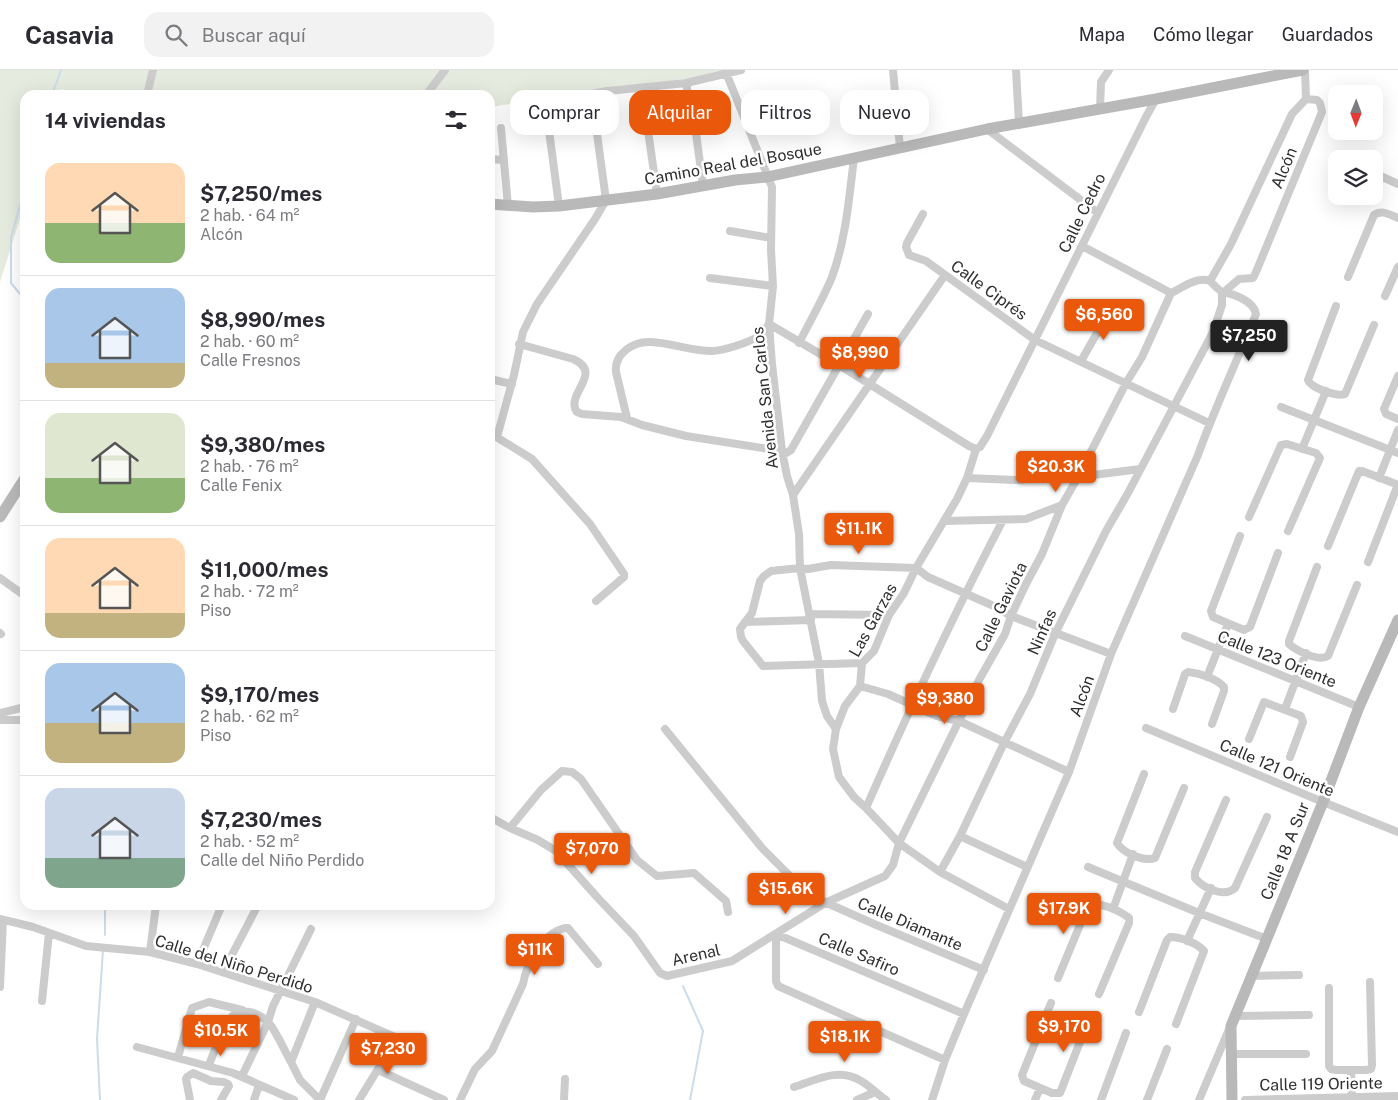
<!DOCTYPE html>
<html lang="es">
<head>
<meta charset="utf-8">
<style>
	body { margin:0; font-family:"Public Sans",sans-serif; background:#f2f2f3; color:#2b2b33; height:100vh; display:flex; flex-direction:column; font-size:19px; white-space:nowrap }
	* { box-sizing:border-box; margin:0 }
	p { font-size:16px; color:#7c7c81 }
	.icon { flex:none; width:28px; height:28px; fill:none; stroke:currentColor; stroke-width:2; stroke-linecap:round; stroke-linejoin:round }
	.map { position:relative; flex:1; overflow:hidden }
	.sheet { position:absolute; left:20px; top:20px; width:475px; height:820px; display:flex; flex-direction:column; background:#fff; border-radius:15px; box-shadow:0 5px 20px #0002 }
	.sheet>* { flex:none }
	.top-card { position:absolute; left:510px; top:20px; width:475px; height:45px; display:flex; gap:10px }
	.needle { width:32px; rotate:181deg }
	.tools { position:absolute; left:1328px; top:15px; display:grid; gap:10px }
	.tools a { display:grid; place-items:center; width:55px; height:55px; border-radius:10px; background:#fff; box-shadow:0 5px 20px #0002; font-size:25px }
	.price { position:absolute; translate:-50% -42px; padding:0 11px; border-radius:5px; background:#ea580c; color:#fff; font-size:16px; line-height:32px; filter:drop-shadow(0 1px 2px #0008) }
	.price::after { content:''; position:absolute; left:50%; top:30px; width:15px; height:11px; margin-left:-8px; background:inherit; clip-path:polygon(0 0,100% 0,50% 100%) }
	.price.on { background:#222; color:#fff }
	ul { padding:0; list-style:none }
	li { display:flex; align-items:center; gap:15px; height:125px; padding:0 25px }
	li+li { border-top:1px solid #e1e1e2 }
	li span { display:grid; place-items:center; flex:none; width:140px; height:100px; border-radius:15px; color:#555 }
	li>.icon { margin-inline-start:auto }
	span .icon { width:60px; height:60px; fill:#fffc; stroke-width:1 }
	li b { font-size:21px }
	h2 { display:flex; justify-content:space-between; align-items:center; height:60px; padding:0 25px; font-size:21px }
	.tag { padding:0 18px; border-radius:15px; background:#fff; box-shadow:0 5px 20px #0002; font-size:18px; line-height:45px }
	.tag.on { background:#ea580c; color:#fff }
	header { display:flex; align-items:center; gap:30px; box-sizing:border-box; height:70px; padding:0 25px; background:#fff; border-bottom:1px solid #e1e1e2 }
	header strong { font-size:24px }
	nav { display:flex; gap:28px; margin-inline-start:auto; font-size:18px }
	.search { width:350px; height:45px; background:#f2f2f3; display:flex; align-items:center; gap:12px; box-sizing:border-box; padding:0 18px; border-radius:15px; color:#7c7c81; font-size:19px }
	.map>svg:first-child { display:block }
</style>
</head>
<body>
<header>
<strong>Casavia</strong>
<div class="search"><svg class="icon" aria-label="search" viewBox="0 0 24 24"><circle cx="10" cy="10" r="6"/><path d="M15 15l6 6"/></svg>Buscar aquí</div>
<nav><a>Mapa</a><a>Cómo llegar</a><a>Guardados</a></nav>
</header>
<div class="map">
<svg width="1398" height="1030" viewBox="0 0 1398 1030">
	<rect width="100%" height="100%" fill="#fff"/>
	<!-- green -->
	<path fill="#e5ebde" d="M0,0h732l-1,2 -241,35v-12h-407l-22,-6 -2,6h-34v108l-25,79z"/>
	<g fill="none" stroke-linecap="round" stroke-linejoin="round">
		<!-- stream -->
		<path stroke="#cbddea" stroke-width="2" d="M52,25l9,-25
			M25,117l-14,51v45l14,17
			M105,865v-30
			M683,916l20,45 -13,69
			M100,1030l-3,-61 6,-89"/>
		<!-- street -->
		<path stroke="#ccc" stroke-width="8" d="M725,0l47,117 -1,63 2,36 -4,38 3,40 10,87 5,25 6,19 6,39 1,34 19,95 3,38 5,15 9,13 -3,20 6,28 15,20 12,11 33,35 41,29 69,37
			M893,0l7,78
			M1016,0l3,53
			M686,13l10,50 7,53
			M642,18l15,106
			M147,25l6,-25
			M426,25l19,-25
			M1100,40l1,-28 8,-12
			M501,58l7,78
			M987,59l111,84
			M490,89l14,1
			M1376,104l22,10
			M559,136l-13,-98 2,-5 7,-3 53,-9 78,-8 55,-13
			M923,144l-16,29 -1,4 3,8 17,6 109,79 174,83
			M730,161l41,7
			M1082,176l89,47
			M1348,207l26,-62c8,-6 16,0 24,3
			M710,208l63,8
			M1210,211l21,-37 61,-130 14,-15
			M1224,222l15,-13 14,-1 3,-6 66,-160 -2,-9 -3,-3 -11,-1 -1,-29
			M1171,223c11,-5 26,-17 39,-12
			M1385,226l13,-29
			M1336,236l-28,74c3,8 29,17 37,14l29,-69
			M1213,262l9,7 22,6
			M799,273c11,-22 24,-44 33,-66 14,-38 17,-79 22,-119
			M519,274l54,15c32,14 -9,36 4,53l5,2 39,3 21,8 44,11 96,15
			M1081,291l28,-49
			M1398,306l-14,33 2,5 12,5
			M490,309l22,5
			M1281,337l117,46
			M627,348l-11,-46c-2,-18 17,-31 35,-30 21,1 41,9 61,9 11,0 38,-9 47,-15 4,-3 7,-8 10,-12l70,41 130,81 7,3
			M490,363l42,26 58,65 34,50v3l-28,24
			M497,367l17,-62 9,-43 14,-28 58,-85 11,-19 -9,-66 -3,-40
			M1302,379l24,-58
			M783,385l8,-5 77,-136
			M967,408l48,2 22,-2 41,-1 62,-8
			M1379,408l19,-48
			M793,425l152,-220
			M1249,447l32,-72 6,-1 29,9 4,5 -32,73
			M944,451l82,-2 36,-14
			M1240,466l-29,75 2,6 31,13 6,-3 28,-74
			M1328,476l31,-75h3l34,13 1,3 -29,75
			M1317,497l-28,74v3c8,7 30,18 39,12l29,-71
			M0,508l25,18
			M810,544l79,1
			M745,552l66,-2
			M0,563l1,1
			M1185,566l174,71
			M862,593l-99,3 -20,-25 -2,-4 -1,-8 12,-16 8,-32 4,-5 7,-5 29,-3 8,1 23,-4 85,3 12,9 68,30 15,9 100,38
			M1207,607l21,-53
			M860,616l28,8 49,22 22,5 110,51
			M1173,639l12,-35 3,-2c11,1 28,6 36,15v4l-12,33
			M1285,639l21,-56
			M0,643l25,-6
			M0,650h25
			M1146,658l177,74 75,30
			M665,659l97,119 47,47 65,29 110,46
			M836,659l9,-23 15,-20 2,-23 12,-12 15,-36 15,-22 12,-25 41,-69 10,-21 9,-29 4,-2 7,-11 160,-321 9,-16
			M1249,669l15,-37 37,14 2,6 -13,35
			M1144,704l-27,69c6,10 27,19 38,15l29,-70
			M1226,730l-31,72v6c8,10 29,20 40,10l32,-71
			M866,738c43,-98 88,-194 137,-288
			M490,747l20,11 28,12 18,11 41,46 37,39 26,37 7,3 65,-15 93,-58 60,-27 8,-11 6,-22 80,-163 26,-46 6,-18 15,-32 16,-30 20,-49 16,-28 48,-94 16,-26 29,-64
			M510,758l31,-38 21,-19 10,1 9,7 56,81 20,16 37,-3 32,28 2,11
			M960,766l67,31
			M1088,797l111,46 68,26
			M940,802l20,-36 44,-93 26,-49 25,-60 51,-103 22,-38 85,-161 9,-27v-13l-5,-4 -7,-7
			M1113,839l20,-55
			M0,849l33,8 53,19 64,6 47,12 118,38 82,36 -38,62
			M1187,871l24,-53
			M150,882l6,-47
			M197,894l25,-59
			M223,902l35,-67
			M1250,906l49,-1
			M1058,908l29,-70c10,-9 33,3 42,10v5l-30,71
			M0,917l3,-67
			M1329,918v78l2,3 5,1h30l5,-1 1,-4 -2,-83
			M42,931l7,-68
			M315,932l-24,60 9,18 20,20
			M1051,933l-29,72 2,6 28,12h8l27,-69
			M1139,942l28,-72 3,-3c11,0 27,6 34,14l-28,73
			M1235,946l74,-1
			M137,977l96,26 61,27
			M1231,984h75
			M178,987l14,-49 17,-6 33,8
			M945,990l-167,-74 -2,-5v-47l188,80
			M209,995c5,-13 13,-36 21,-46 9,-13 27,-7 37,2 8,7 18,31 24,41
			M378,1000l66,30
			M1351,1000l1,30
			M242,1006l26,-54 5,-16 38,-77
			M794,1017c22,-7 45,-20 67,-6 9,5 16,13 25,19
			M190,1030l-4,-21 1,-2 6,-4 18,8 13,1 4,2 1,2 -8,14
			M254,1030l5,-15
			M320,1030l36,-81
			M460,1030l15,-31 17,-18 31,-67c3,-19 23,-56 45,-56l30,36
			M564,1030l1,-21
			M857,1030l18,-8
			M932,1030l13,-40 19,-46 105,-242 42,-118 87,-199c17,-48 39,-94 58,-141 -2,-13 -22,-20 -34,-22
			M1035,1030l5,-12
			M1101,1030l25,-67
			M1147,1030l20,-51
			M1199,1030l31,-73
			M1245,1030l153,-4"/>
		<!-- secondary -->
		<path stroke="#b9b9b9" stroke-width="11" d="M490,134l43,3 26,-1 98,-12 78,-14 32,-3 220,-48 169,-30 147,-29
			M0,447l25,-39
			M1232,1030l-1,-74 92,-224 36,-95 39,-87"/>
	</g>
	<g text-anchor="middle" dominant-baseline="central" stroke-width="5" stroke-linejoin="round" paint-order="stroke">
		<!-- street labels -->
		<g font-size="16" fill="#2f2f2f" stroke="#fff">
			<text transform="translate(733 94) rotate(-10)">Camino Real del Bosque</text>
			<text transform="translate(1284 98) rotate(-68)">Alcón</text>
			<text transform="translate(1082 143) rotate(-64)">Calle Cedro</text>
			<text transform="translate(989 220) rotate(36)">Calle Ciprés</text>
			<text transform="translate(765 328) rotate(-96)">Avenida San Carlos</text>
			<text transform="translate(1001 537) rotate(-64)">Calle Gaviota</text>
			<text transform="translate(873 550) rotate(-61)">Las Garzas</text>
			<text transform="translate(1042 562) rotate(-66)">Ninfas</text>
			<text transform="translate(1277 589) rotate(22)">Calle 123 Oriente</text>
			<text transform="translate(1082 626) rotate(-70)">Alcón</text>
			<text transform="translate(1277 698) rotate(23)">Calle 121 Oriente</text>
			<text transform="translate(1285 781) rotate(-68)">Calle 18 A Sur</text>
			<text transform="translate(910 854) rotate(23)">Calle Diamante</text>
			<text transform="translate(859 884) rotate(23)">Calle Safiro</text>
			<text transform="translate(696 885) rotate(-13)">Arenal</text>
			<text transform="translate(234 894) rotate(17)">Calle del Niño Perdido</text>
			<text transform="translate(1321 1014) rotate(-1)">Calle 119 Oriente</text>
		</g>
	</g>
</svg>
<div class="tools">
<a><svg class="needle" viewBox="-14 -14 28 28"><path d="M0-13l5 13h-10z" fill="#e53935"/><path d="M0 13l5-13h-10z" fill="#7c7c81"/></svg></a>
<a><svg class="icon" aria-label="layers" viewBox="0 0 24 24"><path d="M12 4l9 5-9 5-9-5zM3 14l9 5 9-5"/></svg></a>
</div>
<b class="price" style="left:1104px;top:271px">$6,560</b>
<b class="price on" style="left:1249px;top:292px">$7,250</b>
<b class="price" style="left:860px;top:309px">$8,990</b>
<b class="price" style="left:1056px;top:423px">$20.3K</b>
<b class="price" style="left:859px;top:485px">$11.1K</b>
<b class="price" style="left:945px;top:655px">$9,380</b>
<b class="price" style="left:592px;top:805px">$7,070</b>
<b class="price" style="left:786px;top:845px">$15.6K</b>
<b class="price" style="left:1064px;top:865px">$17.9K</b>
<b class="price" style="left:535px;top:906px">$11K</b>
<b class="price" style="left:1064px;top:983px">$9,170</b>
<b class="price" style="left:221px;top:987px">$10.5K</b>
<b class="price" style="left:845px;top:993px">$18.1K</b>
<b class="price" style="left:388px;top:1005px">$7,230</b>
<div class="top-card">
<a class="tag">Comprar</a>
<a class="tag on">Alquilar</a>
<a class="tag">Filtros</a>
<a class="tag">Nuevo</a>
</div>
<section class="sheet">
<h2>14 viviendas<svg class="icon" aria-label="filters" viewBox="0 0 24 24"><path d="M4 7h16M4 17h16"/><circle cx="9" cy="7" r="2"/><circle cx="15" cy="17" r="2"/></svg></h2>
<ul>
<li><span style="background:linear-gradient(#ffd9b3 60%,#8fb573 0)"><svg class="icon" aria-label="home" viewBox="0 0 24 24"><path d="M3 11l9-7 9 7M6 9v11h12V9"/></svg></span><div><b>$7,250/mes</b><p>2 hab. · 64 m²</p><p>Alcón</p></div></li>
<li><span style="background:linear-gradient(#a9c7e8 75%,#c2b280 0)"><svg class="icon" aria-label="home" viewBox="0 0 24 24"><path d="M3 11l9-7 9 7M6 9v11h12V9"/></svg></span><div><b>$8,990/mes</b><p>2 hab. · 60 m²</p><p>Calle Fresnos</p></div></li>
<li><span style="background:linear-gradient(#dfe7d0 65%,#8fb573 0)"><svg class="icon" aria-label="home" viewBox="0 0 24 24"><path d="M3 11l9-7 9 7M6 9v11h12V9"/></svg></span><div><b>$9,380/mes</b><p>2 hab. · 76 m²</p><p>Calle Fenix</p></div></li>
<li><span style="background:linear-gradient(#ffd9b3 75%,#c2b280 0)"><svg class="icon" aria-label="home" viewBox="0 0 24 24"><path d="M3 11l9-7 9 7M6 9v11h12V9"/></svg></span><div><b>$11,000/mes</b><p>2 hab. · 72 m²</p><p>Piso</p></div></li>
<li><span style="background:linear-gradient(#a9c7e8 60%,#c2b280 0)"><svg class="icon" aria-label="home" viewBox="0 0 24 24"><path d="M3 11l9-7 9 7M6 9v11h12V9"/></svg></span><div><b>$9,170/mes</b><p>2 hab. · 62 m²</p><p>Piso</p></div></li>
<li><span style="background:linear-gradient(#c9d6e8 70%,#7fa58c 0)"><svg class="icon" aria-label="home" viewBox="0 0 24 24"><path d="M3 11l9-7 9 7M6 9v11h12V9"/></svg></span><div><b>$7,230/mes</b><p>2 hab. · 52 m²</p><p>Calle del Niño Perdido</p></div></li>
</ul>
</section>
</div>
</body>
</html>
